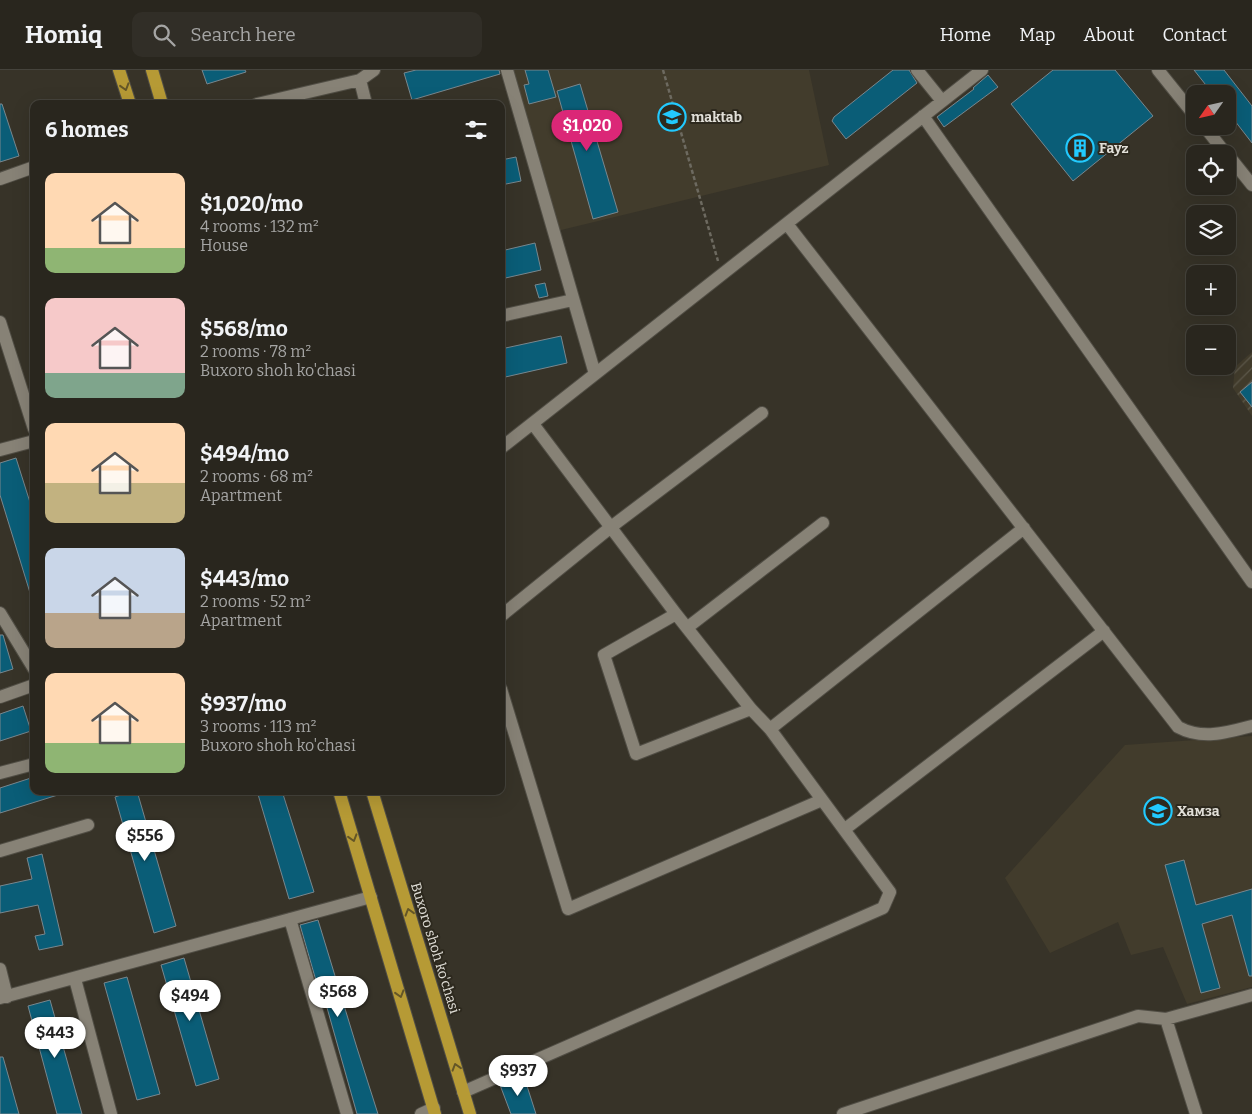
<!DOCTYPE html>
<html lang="en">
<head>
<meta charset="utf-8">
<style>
	body { margin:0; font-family:Bitter,serif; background:#312e27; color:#f1f3f6; height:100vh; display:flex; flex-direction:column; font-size:19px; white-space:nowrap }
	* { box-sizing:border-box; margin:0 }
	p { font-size:16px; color:#a5a5a4 }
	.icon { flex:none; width:28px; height:28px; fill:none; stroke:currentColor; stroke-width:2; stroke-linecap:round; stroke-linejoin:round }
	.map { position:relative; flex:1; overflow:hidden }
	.sheet { position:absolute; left:30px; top:30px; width:475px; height:695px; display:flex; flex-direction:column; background:#29261e; border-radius:10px; box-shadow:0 5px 20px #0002,0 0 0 1px #45433c }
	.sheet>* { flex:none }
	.needle { width:32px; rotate:236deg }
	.buttons { position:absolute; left:1186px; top:15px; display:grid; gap:10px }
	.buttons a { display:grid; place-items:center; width:50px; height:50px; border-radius:10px; background:#29261e; box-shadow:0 5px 20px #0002,0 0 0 1px #45433c; font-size:25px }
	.price { position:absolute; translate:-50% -42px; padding:0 11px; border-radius:18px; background:#fff; color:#222; font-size:16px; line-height:32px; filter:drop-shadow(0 1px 2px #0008) }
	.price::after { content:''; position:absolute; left:50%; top:30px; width:15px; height:11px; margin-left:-8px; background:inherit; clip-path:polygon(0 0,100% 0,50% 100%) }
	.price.selected { background:#db2777; color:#fff }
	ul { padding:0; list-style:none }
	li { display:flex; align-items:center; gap:15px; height:125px; padding:0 15px }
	li span { display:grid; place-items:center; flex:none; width:140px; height:100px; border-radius:10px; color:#555 }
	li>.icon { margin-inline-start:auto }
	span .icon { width:60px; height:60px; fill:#fffc; stroke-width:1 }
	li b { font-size:21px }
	h2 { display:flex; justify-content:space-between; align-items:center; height:60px; padding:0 15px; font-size:21px }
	header { display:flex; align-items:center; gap:30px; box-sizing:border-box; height:70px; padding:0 25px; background:#29261e; border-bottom:1px solid #45433c }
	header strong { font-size:24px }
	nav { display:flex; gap:28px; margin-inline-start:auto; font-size:18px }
	.search { width:350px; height:45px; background:#312e27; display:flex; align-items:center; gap:12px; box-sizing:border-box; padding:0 18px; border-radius:10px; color:#a5a5a4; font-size:19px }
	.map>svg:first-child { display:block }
</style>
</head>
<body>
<header>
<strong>Homiq</strong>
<div class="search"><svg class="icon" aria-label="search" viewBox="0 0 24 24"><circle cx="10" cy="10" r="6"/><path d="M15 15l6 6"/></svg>Search here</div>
<nav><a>Home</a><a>Map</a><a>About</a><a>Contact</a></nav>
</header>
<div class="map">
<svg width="1252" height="1044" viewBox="0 0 1252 1044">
	<defs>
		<pattern id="industrial-furrows" width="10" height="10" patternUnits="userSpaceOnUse" patternTransform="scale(1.25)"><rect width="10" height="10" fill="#423c2c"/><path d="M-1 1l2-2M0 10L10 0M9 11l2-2" fill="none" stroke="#5d584a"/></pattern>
	</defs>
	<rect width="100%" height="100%" fill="#373328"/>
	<!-- built -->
	<path fill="#423c2c" d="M511,0h298l20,95 -272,66z
		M1252,666v251l-65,17 -24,-57 -32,8 -13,-33 -68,31 -45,-75 120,-133z"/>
	<!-- industrial -->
	<path fill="url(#industrial-furrows)" d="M1252,282v64l-19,-28 2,-21z"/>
	<!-- building -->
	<path fill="#0a5d77" stroke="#79878e" d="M202,0h43l1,2 -39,12z
		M416,0h83l1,4 -88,26 -8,-27z
		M525,0h23l8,27 -27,7 -5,-19 5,-1z
		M893,0h16l8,13 -71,56 -14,-18 2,-4z
		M1053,0h62l38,46 -80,65 -62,-77z
		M1194,0h30l28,36v37l-24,-31v-18h-15z
		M988,5l10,12 -54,40 -7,-10 37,-28 -1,-1z
		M580,14l38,128 -25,7 -36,-128z
		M0,34h2l17,52 -19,6z
		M516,87l5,24 -20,4v-25z
		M535,173l6,27 -40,9v-28z
		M545,213l3,13 -9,2 -4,-13z
		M561,266l6,27 -66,15v-29z
		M1252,312v25l-12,-15z
		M16,388l18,57v81h-3l-31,-101v-32z
		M0,565h3l10,34 -13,4z
		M23,636l8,25 -31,10v-27z
		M34,707v14h26l1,3 -61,19v-25z
		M133,721h4l39,135 -22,7 -39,-136z
		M257,721h25l32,101 -25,7z
		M42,784l21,91 -24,5 -4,-14 10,-2 -7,-29 -38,8v-27l32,-7 -5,-21z
		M1184,790l12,45 56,-16v87h-3l-17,-61 -30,9 18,64 -19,5 -36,-128z
		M318,850l39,128 21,66h-21l-35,-124 -3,1 -19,-66z
		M184,888l35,121 -23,7 -35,-121z
		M127,907l33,117 -23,6 -33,-117z
		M50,930l32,114h-25l-29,-108z
		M0,987h3l16,57h-19z
		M521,1006l6,10 9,28h-25l-11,-29z"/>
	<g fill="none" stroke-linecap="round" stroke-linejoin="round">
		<!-- minor casing -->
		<g stroke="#514e45" stroke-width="14">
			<path id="minor" d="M507,0l88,304
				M917,0l25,31
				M1158,0l37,46
				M360,10l6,24
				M257,34l103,-24 14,-10
				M923,46l329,466
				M1204,56l22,28
				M1228,85l24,30
				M0,109l34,-12
				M787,154l391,503c24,13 48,6 74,-1
				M501,246l72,-16
				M0,252l34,107
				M501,378l481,-378
				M0,380l34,-9
				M0,543l34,56
				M676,544l-72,41 32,99 115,-45
				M501,546l110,-89 151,-114
				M688,557l135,-104
				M501,619l67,220 254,-109
				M0,627l34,-12
				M770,659l254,-201
				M0,703l34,-9
				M845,759l259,-198
				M0,781l88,-26
				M290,849l57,195
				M0,899l7,28
				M75,909l36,135
				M0,928l371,-101
				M1166,949l30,95
				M463,1022l420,-184 7,-16 -120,-163 -19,-20 -75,-95 -143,-190
				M421,1044l13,-6
				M843,1044l295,-98 28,3 86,-24"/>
		</g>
		<!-- major casing -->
		<g stroke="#514e45" stroke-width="14">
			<path id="major" d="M119,0l11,34
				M152,0l10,34
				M339,721l96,323
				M372,721l98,323"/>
		</g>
		<!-- path -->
		<path stroke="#6d6a60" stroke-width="2.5" stroke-dasharray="4 2.5" stroke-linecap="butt" d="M663,0l55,191"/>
		<!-- minor -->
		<use href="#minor" stroke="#878276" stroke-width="12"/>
		<!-- major -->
		<use href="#major" stroke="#b69a35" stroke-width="12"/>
	</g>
	<!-- one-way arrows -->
	<defs><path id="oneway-chevron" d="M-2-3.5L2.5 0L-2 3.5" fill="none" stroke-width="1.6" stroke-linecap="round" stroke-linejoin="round" transform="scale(1.25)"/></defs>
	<g stroke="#645627">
		<use href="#oneway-chevron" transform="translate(125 17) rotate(73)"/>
		<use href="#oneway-chevron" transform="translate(353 768) rotate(73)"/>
		<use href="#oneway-chevron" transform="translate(409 842) rotate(-107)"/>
		<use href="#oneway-chevron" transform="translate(400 924) rotate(73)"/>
		<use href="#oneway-chevron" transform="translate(456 997) rotate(-107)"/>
	</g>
	<!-- icons -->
	<defs>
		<g id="school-ring" transform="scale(1.4375)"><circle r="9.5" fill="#2d291e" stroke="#22c9fe" stroke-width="1.5"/><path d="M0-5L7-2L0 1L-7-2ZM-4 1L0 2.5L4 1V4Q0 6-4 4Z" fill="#22c9fe"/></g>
		<g id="building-ring" transform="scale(1.4375)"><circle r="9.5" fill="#2d291e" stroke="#22c9fe" stroke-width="1.5"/><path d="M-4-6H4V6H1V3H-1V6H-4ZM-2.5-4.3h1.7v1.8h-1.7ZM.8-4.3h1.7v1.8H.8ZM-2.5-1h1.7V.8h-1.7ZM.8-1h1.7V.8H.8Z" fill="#22c9fe"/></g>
	</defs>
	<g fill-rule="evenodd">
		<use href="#school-ring" x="672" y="47"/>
		<use href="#building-ring" x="1080" y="78"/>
		<use href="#school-ring" x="1158" y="741"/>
	</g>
	<g text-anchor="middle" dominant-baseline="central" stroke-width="4" stroke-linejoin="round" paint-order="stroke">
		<!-- poi labels -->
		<g font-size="14" font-weight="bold" fill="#e1dfd8" stroke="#2d291e" text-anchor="start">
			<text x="691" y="47">maktab</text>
			<text x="1099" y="78">Fayz</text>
			<text x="1177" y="741">Хамза</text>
		</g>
		<!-- street labels -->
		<g font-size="14" fill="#e1dfd8" stroke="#2d291e">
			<text transform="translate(435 878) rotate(73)">Buxoro shoh ko'chasi</text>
		</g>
	</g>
</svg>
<div class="buttons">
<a><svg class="needle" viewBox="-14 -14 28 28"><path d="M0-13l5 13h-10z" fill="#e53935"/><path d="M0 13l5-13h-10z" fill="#a5a5a4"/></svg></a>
<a><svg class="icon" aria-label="locate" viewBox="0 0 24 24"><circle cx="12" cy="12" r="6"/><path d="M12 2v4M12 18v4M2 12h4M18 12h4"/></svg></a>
<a><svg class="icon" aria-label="layers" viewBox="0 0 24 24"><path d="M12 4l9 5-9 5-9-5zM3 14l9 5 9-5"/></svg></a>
<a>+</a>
<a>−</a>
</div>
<b class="price selected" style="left:587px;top:82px">$1,020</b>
<b class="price" style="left:145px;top:792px">$556</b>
<b class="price" style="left:338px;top:948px">$568</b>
<b class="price" style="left:190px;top:952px">$494</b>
<b class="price" style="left:55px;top:989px">$443</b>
<b class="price" style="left:518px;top:1027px">$937</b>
<section class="sheet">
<h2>6 homes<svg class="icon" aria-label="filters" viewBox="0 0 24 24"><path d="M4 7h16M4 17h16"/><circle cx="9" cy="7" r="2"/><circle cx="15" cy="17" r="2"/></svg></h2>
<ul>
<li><span style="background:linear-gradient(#ffd9b3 75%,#8fb573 0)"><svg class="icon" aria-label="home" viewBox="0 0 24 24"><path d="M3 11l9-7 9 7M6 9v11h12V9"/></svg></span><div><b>$1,020/mo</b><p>4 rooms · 132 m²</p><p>House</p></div></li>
<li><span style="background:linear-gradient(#f6c9c9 75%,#7fa58c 0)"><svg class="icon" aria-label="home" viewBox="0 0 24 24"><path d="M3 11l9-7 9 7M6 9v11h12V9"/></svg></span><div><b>$568/mo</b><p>2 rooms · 78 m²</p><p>Buxoro shoh ko'chasi</p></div></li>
<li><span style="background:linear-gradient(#ffd9b3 60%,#c2b280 0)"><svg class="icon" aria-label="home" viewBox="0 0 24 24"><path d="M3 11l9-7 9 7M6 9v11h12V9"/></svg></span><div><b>$494/mo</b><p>2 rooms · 68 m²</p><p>Apartment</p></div></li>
<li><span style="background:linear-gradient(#c9d6e8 65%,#b9a48a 0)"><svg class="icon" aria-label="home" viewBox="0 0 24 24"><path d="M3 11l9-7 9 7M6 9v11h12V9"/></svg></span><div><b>$443/mo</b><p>2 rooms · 52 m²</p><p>Apartment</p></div></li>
<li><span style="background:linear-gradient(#ffd9b3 70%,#8fb573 0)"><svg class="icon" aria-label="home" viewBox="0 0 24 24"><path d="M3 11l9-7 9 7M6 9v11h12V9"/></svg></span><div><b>$937/mo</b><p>3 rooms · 113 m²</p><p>Buxoro shoh ko'chasi</p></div></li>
</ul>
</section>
</div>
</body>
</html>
